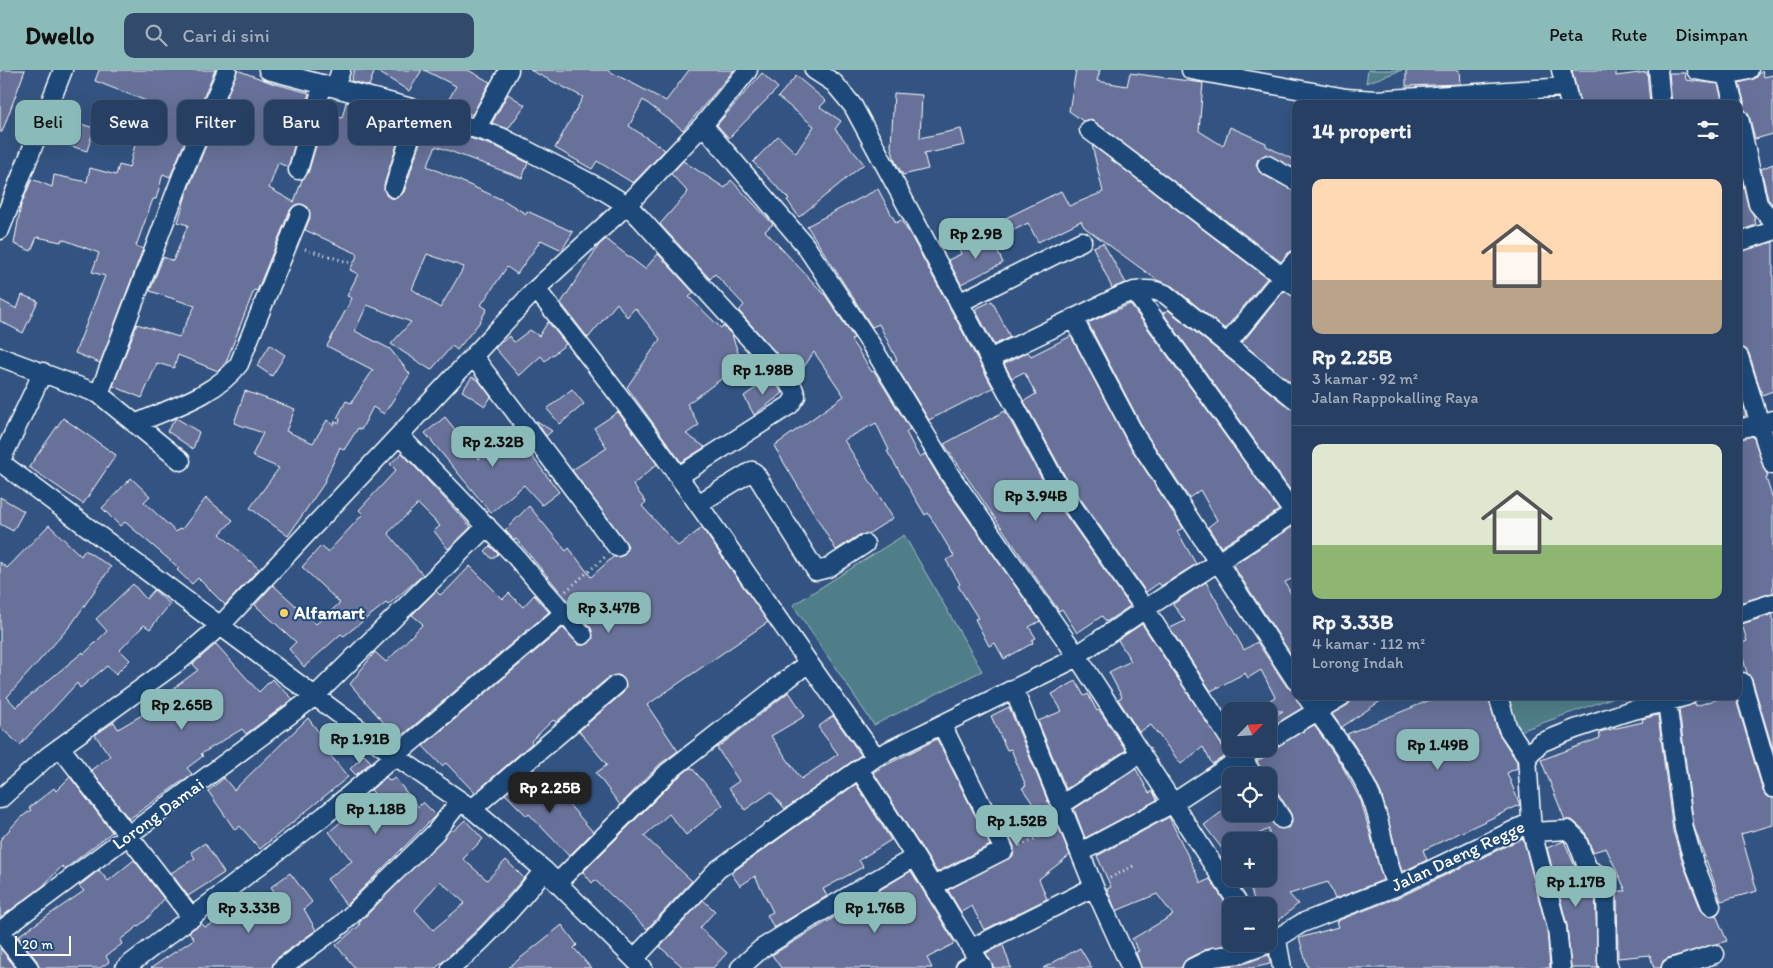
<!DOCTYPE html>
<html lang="id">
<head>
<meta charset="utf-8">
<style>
	body { margin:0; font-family:Itim,sans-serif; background:#324a6b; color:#f1f3f6; height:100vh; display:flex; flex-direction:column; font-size:19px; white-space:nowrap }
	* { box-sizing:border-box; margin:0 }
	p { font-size:16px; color:#a4afbe }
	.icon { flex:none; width:28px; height:28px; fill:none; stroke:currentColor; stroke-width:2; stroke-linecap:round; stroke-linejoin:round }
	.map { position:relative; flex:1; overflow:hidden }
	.sheet { position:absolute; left:1292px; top:30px; width:450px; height:600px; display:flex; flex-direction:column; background:#263f62; border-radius:10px; box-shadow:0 5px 20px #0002,0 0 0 1px #425877 }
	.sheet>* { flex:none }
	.banner { position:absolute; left:15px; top:30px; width:475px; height:45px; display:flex; gap:10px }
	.needle { width:32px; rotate:65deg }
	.tools { position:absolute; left:1222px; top:632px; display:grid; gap:10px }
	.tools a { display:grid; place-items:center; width:55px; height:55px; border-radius:10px; background:#263f62; box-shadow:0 5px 20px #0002,0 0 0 1px #425877; font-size:25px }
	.scale { position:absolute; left:15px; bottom:12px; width:56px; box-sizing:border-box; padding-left:5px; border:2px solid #fff; border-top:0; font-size:14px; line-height:18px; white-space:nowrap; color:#fff; -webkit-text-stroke:4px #1f4a7a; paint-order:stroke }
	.price { position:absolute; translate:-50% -42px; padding:0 11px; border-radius:10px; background:#8bbbb9; color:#111; font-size:16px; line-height:32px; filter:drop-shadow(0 1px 2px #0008) }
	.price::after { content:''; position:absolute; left:50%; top:30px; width:15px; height:11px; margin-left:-8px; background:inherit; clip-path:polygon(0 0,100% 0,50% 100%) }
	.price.on { background:#222; color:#fff }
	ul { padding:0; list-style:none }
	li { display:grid; align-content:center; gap:10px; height:265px; padding:0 20px }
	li+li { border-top:1px solid #425877 }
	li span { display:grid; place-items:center; height:155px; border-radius:10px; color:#555 }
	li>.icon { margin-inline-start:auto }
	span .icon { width:90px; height:90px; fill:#fffc; stroke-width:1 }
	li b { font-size:21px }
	h2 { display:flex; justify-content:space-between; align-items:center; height:60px; padding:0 20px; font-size:21px }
	.tag { padding:0 18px; border-radius:10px; background:#263f62; box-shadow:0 5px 20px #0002,0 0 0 1px #425877; font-size:18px; line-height:45px }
	.tag.on { background:#8bbbb9; color:#111 }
	header { display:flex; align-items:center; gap:30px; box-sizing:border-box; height:70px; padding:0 25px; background:#8bbbb9; color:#111 }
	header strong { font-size:24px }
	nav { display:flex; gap:28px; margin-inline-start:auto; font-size:18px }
	.search { width:350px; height:45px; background:#324a6b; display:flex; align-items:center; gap:12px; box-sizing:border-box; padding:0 18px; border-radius:10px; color:#a4afbe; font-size:19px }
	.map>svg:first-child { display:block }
</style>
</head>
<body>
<header>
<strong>Dwello</strong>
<div class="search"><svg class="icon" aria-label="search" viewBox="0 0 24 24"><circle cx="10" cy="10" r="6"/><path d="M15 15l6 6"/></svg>Cari di sini</div>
<nav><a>Peta</a><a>Rute</a><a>Disimpan</a></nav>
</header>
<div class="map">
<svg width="1773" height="898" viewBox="0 0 1773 898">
	<rect width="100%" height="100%" fill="#335482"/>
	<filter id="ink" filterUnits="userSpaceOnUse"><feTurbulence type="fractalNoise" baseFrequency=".02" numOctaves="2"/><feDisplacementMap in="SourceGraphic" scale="10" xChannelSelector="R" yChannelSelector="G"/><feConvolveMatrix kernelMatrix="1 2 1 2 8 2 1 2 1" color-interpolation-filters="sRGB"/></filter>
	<g filter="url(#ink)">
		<!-- green -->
		<path fill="#4f7e88" stroke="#a7bec4" d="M1368,0h34l-36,13z
			M904,465l78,136 -108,54 -81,-120z
			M1505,626h112l-105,38z"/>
		<!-- building -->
		<path fill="#677199" stroke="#fff" fill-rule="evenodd" d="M0,0h25l-23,62h-2z
			M99,0h116l-45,107 -7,-3 -7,25h-3l-17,47 7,3 -43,114 -25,-10 30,-77 -13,-4 7,-19 -37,-14 -1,3 -24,-5 -6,14 -17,-7 7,-39 11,-26 20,8 2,-12 33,7 3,-14 26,7 3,-10 10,3 9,-35 8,2 8,-31 -59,-23z
			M237,0l35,13 37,10 -21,74 -10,-4 -9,25 25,14 8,-22 6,-7 18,-60 16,5 4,-16 16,4 -1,2 42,17 -19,60 2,10 4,3h7l7,-6 22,-68 71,23 31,16 -6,15 -86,-32 -9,20 78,35 21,13 1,-3 46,21 -11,18 -21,-10 -24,34 -10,-7 -26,38 6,4 -8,14 -22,27 -5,-4 -21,24 -40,-26 20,-22 -44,-17 -12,26 35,18 20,25 -26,40 -11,-7 -12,23 -3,-2 -14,22 -4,-3 -17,38 -35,51 -38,-28 29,-40 -27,-12 11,-23 -29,-10 11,-32 50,18 -9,22 27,12 14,-23 7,5 1,-4 4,2 1,-4 -3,-1 9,-17 5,2 22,-33 -46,-24 25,-48 -5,-2 11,-22 -8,-4 8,-16 -53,-24 5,-12 -2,-11 -10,-3 -8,6 -33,81 -3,-1 -28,72 -4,5 -4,4 -40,-16 -4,13 -17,-5 -15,35 -29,-12 24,-62 42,13 16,-31 -45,-15 13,-34 10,4 15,-36 -10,-3 9,-30zM427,184l37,13 -24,41 -28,-19z
			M354,0h68l-13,21 -34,-21 -6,16 -18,-5z
			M424,0h44l22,12 -18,33 -25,-12 9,-17z
			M530,0h77l59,31 23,-31h45l-51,60 -40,-30 -14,26 36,24 -32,33 -36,-22 -5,8 -37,-21 28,-51z
			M1076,0h24l-3,11 30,5 3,-13 73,10 -4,48 24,15 7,-19 36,16v3l30,15v8l-30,-15 -8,5 -2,6 6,9 34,18v58l-8,3 -7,9 -186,-140 -5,-3 -7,2 -14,-10z
			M1406,0h53l1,14 -54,2z
			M1572,0h44v6l31,-4 3,32h-70z
			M1762,1l2,6 9,-2v59l-18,5 -6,-24 -6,-7 1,-7 -5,-18 17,-5z
			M762,3l16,15 -49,50 -12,-13z
			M1669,3h16l1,7 32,4 5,20h-51z
			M796,6l30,25 -6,6 21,14 -6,8 29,35 -65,53 -12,-17 2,-1 -36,-37 25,-26 18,17 18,-27 -36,-29z
			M894,23l28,2 -2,43 41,-9 4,16 -41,9 4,15 -25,6 -8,-14 -4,-15z
			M508,24l17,11 -17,24 -16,-6z
			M58,47l36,11 -7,23 -36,-11z
			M1092,75l175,133 -42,51 -53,-43 -15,-6 -73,-53 -3,-6 -43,21 -10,-19 -18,9 -6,-13 57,-28 8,15 34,-14z
			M683,91l42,27 6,-8 42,44 -8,7 60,64 29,43 -3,2 21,32 2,-1 36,58 -4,3 13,25 6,-3 16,27 99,140 -11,6 7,11 -4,2 1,3 -29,16 -9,-16 -6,3 -14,-27 3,-1 -20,-32 2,-2 -14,-24 8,-4 -26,-43 -3,2 -38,-64 2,-1 -13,-27 -32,17 49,78 -25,16 -9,1 -23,15 -62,-104 70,-50 -30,-44 -17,25 -58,-66 5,-6 -29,-31 -5,5 -50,-55 28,-32 -17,-18z
			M1773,94v41l-5,-6 -7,-30z
			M1739,106h2l7,30 6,10 2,9 -17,6z
			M878,119l18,34 5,-3 10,16 82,152 -64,32 -36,-59 4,-1 -18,-36 -7,3 -65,-101z
			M990,165l13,28 -42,21 -13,-24 13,-6 -2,-5z
			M606,169l39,30 13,-15 36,39 -5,4 32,31 2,-2 9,9 10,29 -55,40 12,21 -13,9 19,13 -24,15 -54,-75 33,-48 -25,-31 -8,9 -10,-14 -29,35 -27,-35 38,-58z
			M1773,172v149l-11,4 -13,-42 -3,-4 -7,-2v-95z
			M1103,173l23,40 -14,5 -19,-41z
			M1284,221l12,6v90l-54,-44z
			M22,225l16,6 -15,32 -23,-12v-21l17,9z
			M992,231l18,36 -16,8 -19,-36z
			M1130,234l149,206 -58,37 -13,-20 9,-7 -17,-30 -11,8 -44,-66 -57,-109z
			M1168,240l121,98 7,2v83l-2,2 -131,-182z
			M548,252l18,22 -21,17 -4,-5 -22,20 -24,-28 14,-12 5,6 16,-12 9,6z
			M1071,266l56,106 56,86 -6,3 19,33 -35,22 -2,-3 -13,9 -80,-114 -42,-77 12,-7 -12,-22 -12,6 -8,-14 24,-12 3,4z
			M270,275l15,10 -13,21 -15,-10z
			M472,307l7,4 12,16 -6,9 -23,-15z
			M770,308l13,15 -29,22 -10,-19z
			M572,319l12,15 -24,20 -13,-15z
			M1739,322l7,24 -7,2z
			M1005,341l43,79 82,116 -24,16 -4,-6 -25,17 -15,-24 -3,2 -115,-167z
			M618,342l39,52 -24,21 13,17 -4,4 36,40 24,-18 66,94 -121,83 31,46 -18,13 -40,41 -24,-32 11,-8 -28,-34 44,-38 3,-10 -7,-8 -10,2 -53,45 -3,-2 -22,21 1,2 -57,50 -29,-30 -4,3 -19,-20 140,-118 16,17h6l8,-6 -2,-11 -75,-89 -2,1 -9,-10 24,-24 37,45 3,-3 22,29 22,-20 11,-2 4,-9 -3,-5 -53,-71 35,-22 -13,-20z
			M445,347l34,42 4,-3 1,2 34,-24 12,16 -2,1 31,41 -17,13 -18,-20 -33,28 -66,-80z
			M63,348l53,37 -33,49 -54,-37z
			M176,348l23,14 -6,17 -26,-18z
			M536,351h1l15,10 -6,5z
			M1753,366l15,41 -2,1 7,22v93l-34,10v-164z
			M402,383l69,74 -23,22 -14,-18 6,-5 -22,-22 -30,29 35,42 -35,30 -2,-2 -42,33 -3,-2 -37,33 -15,-18 7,-7 -41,-37 18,-20 43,39 24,-21 -38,-36 19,-21 7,6 35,-38 -4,-4 37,-40 -6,-6z
			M131,408l19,18 -6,6 32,30 4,-4 2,1 24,-31 27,22 -13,14 39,35 -34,36 -27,-27 -6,6 -15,-14 2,-2 -54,-46 -5,4 -18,-18z
			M0,427l24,14 -11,20 -13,-7z
			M49,455l32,31 4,-6 26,17 -40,58 -64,72 9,10 67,-55 1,2 23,-23 -11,-12 37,-35 13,15 8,-9 16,14 -20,25 -6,-4 -24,25 10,10 -14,14 -9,-8 -27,22 -3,-5 -57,62 -20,-18v-165l7,6z
			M1294,456l2,2v49l-11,5 11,22v58l-63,-97z
			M490,476l8,8 -6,5 -7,-8z
			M470,496l33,33 6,-6 14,14 11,-12 15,17 -151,127 -48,-55 25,-32 11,10 37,-38 -11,-9 24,-24 4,4 9,-7z
			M1206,512l38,68 13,-8 30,45 9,5v5l6,11 -33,20v-9l14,-8h-31l23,-14 -14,-27 -13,8 -3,-5 -34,18 -41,-63 15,-7 -12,-17z
			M1773,544v136l-21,-71 -5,-6 -8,-29 8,-3 -5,-17z
			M1142,554l83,126 2,5 -15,9 -9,-17 -22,17 -30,-39 -12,7 -21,-33 4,-2 -13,-25 22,-11 -13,-21z
			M216,574l43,48 13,-13 21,20 -47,35 -4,-5 -41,25 2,2 -16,12 5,6 -63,45 -38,-49 19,-14 -15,-21 19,-13 4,7 43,-25 -3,-4 40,-30 -5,-6z
			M1076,611l8,15 4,-2 9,17 2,-1 27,40 -60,39 -28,-68 24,-10 -10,-17z
			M789,622l16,24 -34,20 30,43 37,-25 -20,-27 15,-11 28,39 -76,54 -14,-17 -26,18 -16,-22 10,-7 -22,-33z
			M1353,626h35l-46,31 2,4 -12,-17 16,-9z
			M1440,626h48l10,36 19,30v6l-10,5 13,32 -97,45 4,10 -25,12 -21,-79 -14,-28 -20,-31z
			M1727,626h8l28,95 3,5 7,2v27l-32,9 16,57 -36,10 -27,-74 -15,-118 16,-6 1,3z
			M1009,637l61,148 -31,24 8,20 -63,31 -12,-24 -11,6 -13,-22 65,-34 1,-10 -13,-25 32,-17 -11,-16 4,-2 -15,-37 -4,1 -16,-34z
			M1658,645l15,116 11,35 17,44 8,6 7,-1 11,26 -59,17 -5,3 -2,7h-7l-4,-13 -32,3 -1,-67h9l-20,-43 -13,4 -9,-22 -12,-10h-7l-24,-60 59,-22 -1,-6 44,-10 -1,-3z
			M308,648l19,25 -4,3 25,31 -88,72 -20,-23 -5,4 -27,-39 16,-13 10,12z
			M1314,655l27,39 20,37 22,79 -48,19 -7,-17 -39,12 9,10 -29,25v-23h-10l-5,-6 -6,-21h21v-50l-24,11 -3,-6 -6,7h-5v5l-8,4 -19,-25 27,-20v9h35l11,14h11l4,-5 -1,-9 -13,-21 -6,-4 -3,-13h-5l-7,-15 12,-7v-3z
			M937,669l53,106 -53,27 -64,-100z
			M364,685l7,7 -15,13 -6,-6z
			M690,698h2l31,37 -37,30 -17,-21 -25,22 48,45 -45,48 -52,-49 -3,3 -9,-11 92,-92z
			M1136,699l13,24 4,-2 4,9 -72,38 -11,-29z
			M530,703l32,30 3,-3 28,32 -24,24 -40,-42 -2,2 -22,-22z
			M70,707l42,55 -47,37 -3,-3 -19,20 -43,32v-78l19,-21 12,-9 -2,-2 25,-20 2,3z
			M386,707l4,4 5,-3 23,29 5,-5 13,13 -90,90 -19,-26 25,-18 -23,-29 45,-39 -3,-3z
			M1231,707v21l-8,-15z
			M856,714l35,56 -32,20 4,7 -40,22 4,7 -53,32 -7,-13 6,-3 -18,-36 -15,10 -9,-13z
			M1169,747l32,66 9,-4 21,33v32h5l-27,4 -22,11 -6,9h-40l-5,-16 3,-1 -7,-12 41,-24 -16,-21 -41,17 -9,-22 4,-2 -14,-31z
			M465,750l18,19 -20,20 24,21 19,-20 18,18 -43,48 -45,42h-81l-19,-23 24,-20 -1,-2 92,-94 2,2zM440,811l25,22 -32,27 -18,-20z
			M1523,768l24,92 3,38h-242l-9,-30 39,-11 -2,-5 6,-3 60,-23z
			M1564,771l14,32 10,8 4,10h3l3,77h-27l-4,-43 -20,-77z
			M205,773l19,30 -36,23 -17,-23 24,-15 -4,-6z
			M134,790l30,39 -18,21 -26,20 2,4 -16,12 3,6 -9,6h-61l-2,-7 -19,-25 66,-45 -5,-5 20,-16 9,11z
			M911,801l44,72 -28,15 5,10h-151l-9,-13z
			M290,803l22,29 -8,7 12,21 -40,29 -4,9h-121l43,-29 -5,-7 12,-9 4,4 71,-33 -5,-7z
			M703,830l12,11 -15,17 27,25 -14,15h-29l-24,-21z
			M562,855l15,20 -3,3 17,20h-83z
			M1003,875l8,23h-17l-8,-15z
			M0,878l16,20h-16z
			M1080,878l12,20h-49z
			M1269,885l1,9 -17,4h-37l27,-4z"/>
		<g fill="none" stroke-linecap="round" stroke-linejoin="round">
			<!-- minor casing -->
			<g stroke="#fff" stroke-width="21">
				<path id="minor" d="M268,0l151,40 82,27 95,49 31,19 13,13 128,141 25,29 3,8 -6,9 -111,71
					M814,0l20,13 19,23 204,378 88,125 151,-97
					M1191,0l155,28 30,2 189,-13
					M1561,0l9,34
					M1658,0l3,34
					M1696,0l30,5 23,-5
					M1726,5l8,29
					M335,17l6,-17
					M1739,48l19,86 15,18
					M703,55l102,120 65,98 80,132 127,181 163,250
					M476,59l33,-59
					M1089,60l207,157
					M1267,95l29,16
					M298,100l25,-86
					M394,118l25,-78
					M0,160l63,-160
					M1739,172l34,-11
					M536,219c49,62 97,123 142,187 67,93 130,189 198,281
					M1134,221l162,225
					M959,233l123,-62
					M1073,248l63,119 160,244
					M1227,274l69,-84
					M473,286l144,191
					M0,287l99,37 86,-226 42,-98
					M1739,287l34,108
					M989,289l133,-64c15,-5 28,-8 43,-1l131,106
					M99,324l82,67
					M135,354c35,-16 80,-28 104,-60l61,-150
					M1739,359l34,-9
					M399,365l116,121 68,79
					M0,392l394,293 78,54 72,61 99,98
					M0,392l43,-90
					M698,434l54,-33 3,2 61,98 12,-3 37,-24
					M1739,544l34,-11
					M1742,612l31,106
					M1014,620l80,197 37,81
					M1306,626c23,33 50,65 65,101 12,29 12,61 26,89
					M1498,626l10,33 19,28
					M1667,632l17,127 10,34 17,43
					M1269,670l73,-44
					M60,677l132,171
					M1236,679l18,27
					M0,729l48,-43 134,-97 38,-33 316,-337 91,-84 76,-80 45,-55
					M1269,729l13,20
					M1061,735l80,-52
					M472,739l144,-124
					M1532,762l36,-2 8,8 12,31 15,8 3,10 1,74 2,7
					M1081,782l92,-49 82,-54
					M915,787l68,111
					M557,813l111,-111 139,-108
					M933,816l71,-36 -62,-125
					M0,861l315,-235 172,-170
					M0,861l29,37
					M1277,870l5,28
					M1269,873l33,-20 95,-37 134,-64
					M972,878l122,-61
					M634,889l83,-89 142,-101
					M125,898l199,-152 240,-203
					M282,898l60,-44 93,-91 25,-32
					M451,898c35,-29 65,-62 93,-98
					M740,898l21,-19 48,-30 106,-62 -56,-88 17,-12 188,-93 81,-55 86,132
					M965,898l14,-7
					M1192,898l22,-11 26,-3 27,-10
					M1561,898l-4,-40 -25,-96 -5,-75 13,-14 35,-14 51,-17 61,-16
					M1671,898l44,-14"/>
			</g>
			<!-- path -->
			<path stroke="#fff" stroke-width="3" stroke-dasharray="1 4" stroke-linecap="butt" d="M305,179l46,14
				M566,521l39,-34
				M1020,776l32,-16
				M1110,808l25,-13"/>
			<!-- minor -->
			<use href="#minor" stroke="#1f4a7a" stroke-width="18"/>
		</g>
	</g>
	<!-- markers -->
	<circle fill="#ffd166" stroke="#1f4a7a" stroke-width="2" cx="284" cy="543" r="5"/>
	<g text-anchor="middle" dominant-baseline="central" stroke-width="4" stroke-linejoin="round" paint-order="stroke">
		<!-- poi labels -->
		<g font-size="18" font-weight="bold" fill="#fff" stroke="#1f4a7a" text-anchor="start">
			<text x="294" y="543">Alfamart</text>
		</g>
		<!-- street labels -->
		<g font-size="18" fill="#fff" stroke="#1f4a7a">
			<text transform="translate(158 744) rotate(-36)">Lorong Damai</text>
			<text transform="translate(1458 786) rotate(-25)">Jalan Daeng Regge</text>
		</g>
	</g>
</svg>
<div class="tools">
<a><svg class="needle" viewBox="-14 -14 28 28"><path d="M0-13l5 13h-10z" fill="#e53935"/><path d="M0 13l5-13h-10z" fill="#a4afbe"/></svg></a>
<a><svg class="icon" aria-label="locate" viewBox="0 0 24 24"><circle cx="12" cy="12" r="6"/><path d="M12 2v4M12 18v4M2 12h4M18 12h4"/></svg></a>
<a>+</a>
<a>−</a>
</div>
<div class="scale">20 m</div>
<b class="price" style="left:976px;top:190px">Rp 2.9B</b>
<b class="price" style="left:763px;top:326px">Rp 1.98B</b>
<b class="price" style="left:493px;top:398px">Rp 2.32B</b>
<b class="price" style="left:1036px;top:452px">Rp 3.94B</b>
<b class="price" style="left:609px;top:564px">Rp 3.47B</b>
<b class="price" style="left:182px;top:661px">Rp 2.65B</b>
<b class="price" style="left:360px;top:695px">Rp 1.91B</b>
<b class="price" style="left:1438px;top:701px">Rp 1.49B</b>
<b class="price on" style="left:550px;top:744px">Rp 2.25B</b>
<b class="price" style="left:376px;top:765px">Rp 1.18B</b>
<b class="price" style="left:1017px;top:777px">Rp 1.52B</b>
<b class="price" style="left:1576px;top:838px">Rp 1.17B</b>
<b class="price" style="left:249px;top:864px">Rp 3.33B</b>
<b class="price" style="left:875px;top:864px">Rp 1.76B</b>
<div class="banner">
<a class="tag on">Beli</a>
<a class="tag">Sewa</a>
<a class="tag">Filter</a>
<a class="tag">Baru</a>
<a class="tag">Apartemen</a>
</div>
<section class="sheet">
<h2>14 properti<svg class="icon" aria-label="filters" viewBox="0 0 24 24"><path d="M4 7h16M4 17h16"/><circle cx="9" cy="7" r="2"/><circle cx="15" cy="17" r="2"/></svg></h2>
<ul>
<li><span style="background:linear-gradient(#ffd9b3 65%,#b9a48a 0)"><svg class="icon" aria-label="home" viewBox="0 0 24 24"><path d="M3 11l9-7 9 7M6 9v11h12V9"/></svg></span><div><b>Rp 2.25B</b><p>3 kamar · 92 m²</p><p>Jalan Rappokalling Raya</p></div></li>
<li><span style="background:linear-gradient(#dfe7d0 65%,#8fb573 0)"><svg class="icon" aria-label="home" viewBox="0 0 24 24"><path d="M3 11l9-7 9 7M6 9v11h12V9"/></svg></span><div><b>Rp 3.33B</b><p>4 kamar · 112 m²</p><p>Lorong Indah</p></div></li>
</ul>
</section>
</div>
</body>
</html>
